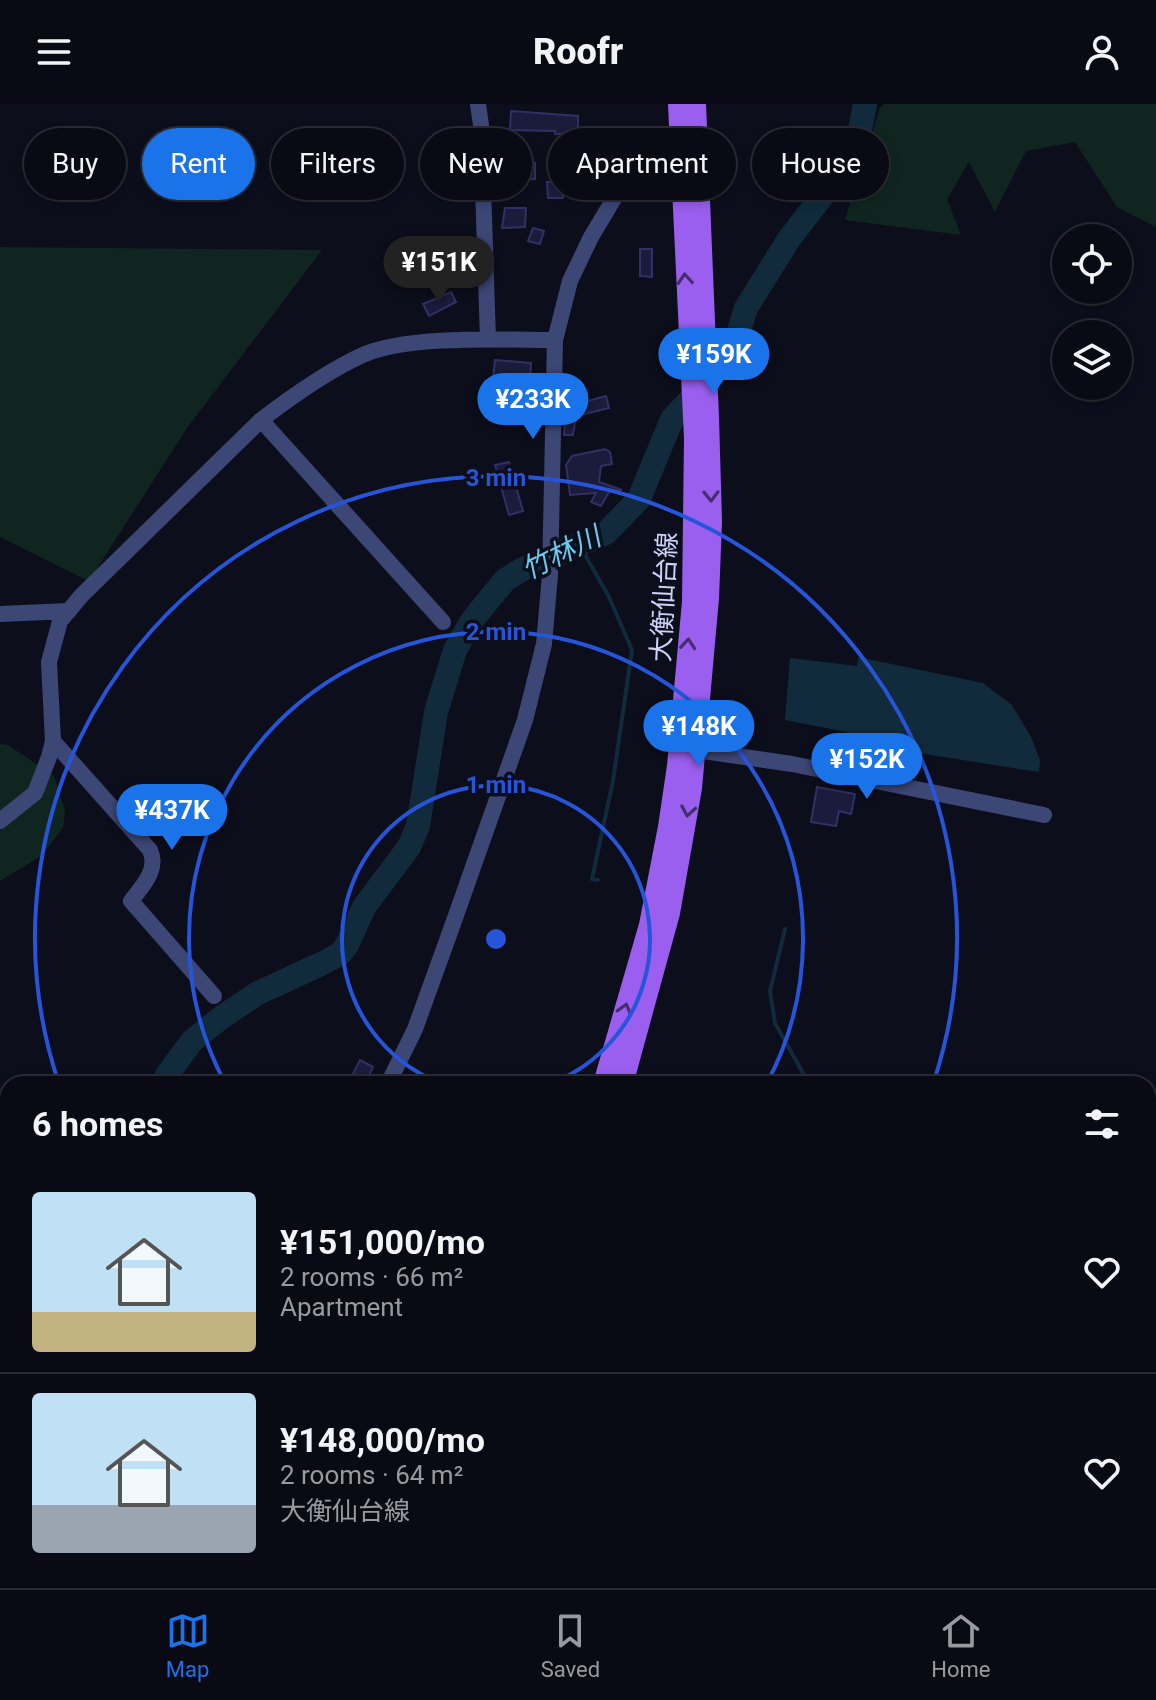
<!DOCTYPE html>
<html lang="en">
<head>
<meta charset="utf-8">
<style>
	body { margin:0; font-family:Roboto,"Noto Sans JP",sans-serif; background:#181822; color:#f1f3f6; height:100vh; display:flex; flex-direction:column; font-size:30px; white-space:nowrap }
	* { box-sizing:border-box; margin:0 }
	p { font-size:26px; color:#999aa0 }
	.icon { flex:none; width:44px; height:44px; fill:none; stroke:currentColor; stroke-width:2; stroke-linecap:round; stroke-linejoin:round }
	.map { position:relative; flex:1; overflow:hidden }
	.panel { position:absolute; left:0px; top:972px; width:1156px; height:512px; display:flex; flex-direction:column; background:#0a0a15; border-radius:24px 24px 0 0; box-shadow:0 4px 12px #0003,0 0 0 2px #2a2b34 }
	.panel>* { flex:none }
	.hud { position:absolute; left:24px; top:24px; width:1108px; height:72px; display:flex; gap:16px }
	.controls { position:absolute; left:1052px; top:120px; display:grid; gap:16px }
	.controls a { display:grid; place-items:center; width:80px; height:80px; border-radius:50%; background:#0a0a15; box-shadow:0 4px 12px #0003,0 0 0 2px #2a2b34; font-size:40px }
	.price { position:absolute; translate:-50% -68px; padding:0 18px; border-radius:28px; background:#1a73e8; color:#fff; font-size:26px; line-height:52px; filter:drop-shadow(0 2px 4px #0008) }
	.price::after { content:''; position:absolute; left:50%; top:48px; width:24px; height:18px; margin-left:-12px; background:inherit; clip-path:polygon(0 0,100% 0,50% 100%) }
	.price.current { background:#222; color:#fff }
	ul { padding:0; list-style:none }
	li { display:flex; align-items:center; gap:24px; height:200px; padding:0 32px }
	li+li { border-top:2px solid #2a2b34 }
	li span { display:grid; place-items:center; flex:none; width:224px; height:160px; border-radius:8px; color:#555 }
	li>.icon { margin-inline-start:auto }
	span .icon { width:96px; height:96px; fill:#fffc; stroke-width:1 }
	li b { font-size:34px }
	h2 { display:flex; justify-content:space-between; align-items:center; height:96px; padding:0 32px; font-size:34px }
	.chip { padding:0 28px; border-radius:36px; background:#0a0a15; box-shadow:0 4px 12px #0003,0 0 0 2px #2a2b34; font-size:28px; line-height:72px }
	.chip.current { background:#1a73e8; color:#fff }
	header { display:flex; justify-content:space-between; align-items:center; height:104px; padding:0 32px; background:#0a0a15; font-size:36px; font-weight:800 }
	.menu { display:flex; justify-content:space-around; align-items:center; height:112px; border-top:2px solid #2a2b34; background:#0a0a15; font-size:22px; color:#999aa0 }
	.menu a { display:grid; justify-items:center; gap:4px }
	.menu .current { color:#1a73e8 }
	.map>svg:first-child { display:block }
</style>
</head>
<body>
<header><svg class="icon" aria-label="menu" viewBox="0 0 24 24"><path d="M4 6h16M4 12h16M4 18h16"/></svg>Roofr<svg class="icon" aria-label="person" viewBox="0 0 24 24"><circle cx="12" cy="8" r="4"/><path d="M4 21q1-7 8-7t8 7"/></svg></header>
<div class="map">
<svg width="1156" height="1484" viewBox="0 0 1156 1484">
	<rect width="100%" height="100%" fill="#0d0e1c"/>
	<!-- green -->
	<path fill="#112520" d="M884,0h272v123l-39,-20 -42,-65 -49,9 -31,61 -26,-50 -22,37 14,36 -116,-15 35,-112z
		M0,143l322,3 -135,178 -98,153 -89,-44z
		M0,640l8,1 46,31 11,34 -2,18 -22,28 -41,25z"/>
	<!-- water -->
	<path fill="#112b3c" d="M858,553l125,26 29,22 19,32 9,23 -1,12 -127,-20 -20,-11 -107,-21 5,-62 67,8z"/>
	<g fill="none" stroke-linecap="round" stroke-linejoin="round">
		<!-- stream -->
		<path stroke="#112b3c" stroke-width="4" d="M580,442l29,51 23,53 -19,131 -21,98 6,1
			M785,825l-15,62 5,32 34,61
			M1148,1427l8,13"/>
		<!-- river -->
		<path stroke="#112b3c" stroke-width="24" d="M163,980l4,-9 25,-34 30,-24 36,-24 63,-29 19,-10 7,-9 17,-38 45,-60 9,-21 18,-114 19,-62 18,-31 32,-39 18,-11 83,-36 33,-34 33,-80 59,-62 15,-49 43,-69 48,-62 20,-32 8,-41
			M0,1159l8,-9"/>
	</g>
	<!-- building -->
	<path fill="#1b1c3b" stroke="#303065" stroke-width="2" d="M511,7l67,5v19l-23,-1v-3l-45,-1z
		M508,58l27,1v16h-27z
		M547,78h15l1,16h-15z
		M505,104h21l-1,19 -23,1z
		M533,124l11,3 -4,13 -12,-3z
		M640,145h12v28l-12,-1z
		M451,188l5,10 -27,14 -6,-12z
		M495,256l36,3 -1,17 -37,-3z
		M606,292l3,12 -33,8 -3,19h-9l2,-28z
		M605,345l5,3 2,12 -11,2 -2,16 23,8 -13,2 -8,14 -10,-4 5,-9 -26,2 -4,-30 6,-9z
		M509,358l14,49 -14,4 -14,-50z
		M817,683l38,7 -4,20 -12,-3 -3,15 -25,-4z
		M360,956l13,7 -8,17h-17z"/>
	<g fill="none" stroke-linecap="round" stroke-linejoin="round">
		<!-- minor -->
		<path stroke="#3d4776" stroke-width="16" d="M478,0l3,21 7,215
			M261,316l182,202
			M0,510l69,-3
			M53,637l97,109c9,20 -8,36 -19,51l83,95
			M696,646l96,14 252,51
			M0,717l35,-28 14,-36 4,-16 -4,-79 11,-41 22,-26 179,-175c30,-23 70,-51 104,-66 47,-19 138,-14 190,-14l15,-59 21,-44 57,-95 11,-6 19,-3
			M388,980l27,-55 39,-108 71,-201 19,-76 6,-69 5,-235
			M0,1389l8,-22
			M881,1476l8,8
			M928,1476l6,8
			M1002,1476l8,8
			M483,1484l4,-8"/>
		<!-- major -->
		<path stroke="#9a5fef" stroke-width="20" d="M603,980l46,-159 19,-98 9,-61 15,-164 2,-164 -16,-334
			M623,980l47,-171 22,-125 17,-190 3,-77 -3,-103 -13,-314
			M372,1484l5,-8
			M389,1484l5,-8"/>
	</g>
	<!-- one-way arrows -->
	<defs><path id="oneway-chevron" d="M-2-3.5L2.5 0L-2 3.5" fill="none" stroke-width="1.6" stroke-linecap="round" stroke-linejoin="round" transform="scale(2)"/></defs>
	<g stroke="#452e70">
		<use href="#oneway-chevron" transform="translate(685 175) rotate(-94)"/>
		<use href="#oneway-chevron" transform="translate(711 392) rotate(89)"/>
		<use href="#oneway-chevron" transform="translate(688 540) rotate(-85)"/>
		<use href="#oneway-chevron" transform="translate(688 707) rotate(100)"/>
		<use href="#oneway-chevron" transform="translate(625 905) rotate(-74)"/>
	</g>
	<!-- distance rings -->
	<g fill="none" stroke="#2655da" stroke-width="4">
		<path d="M443 980A154 154 0 1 1 549 980"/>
		<path d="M225 979A307 307 0 1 1 767 979"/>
		<path d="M58 977A461 461 0 1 1 934 977"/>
	</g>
	<g text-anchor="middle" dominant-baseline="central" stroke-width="7" stroke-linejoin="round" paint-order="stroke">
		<!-- street labels -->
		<g font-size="26" fill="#cdd2fa" stroke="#0d0e1c">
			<text transform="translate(664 493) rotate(-87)">大衡仙台線</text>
		</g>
		<!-- water labels -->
		<g font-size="28" font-style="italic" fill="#66cdf0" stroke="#0d0e1c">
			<text transform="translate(561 449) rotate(-26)">竹林川</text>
		</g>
	</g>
	<circle cx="496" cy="835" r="12" fill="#2655da" stroke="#0d0e1c" stroke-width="4"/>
	<g font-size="24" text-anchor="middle" font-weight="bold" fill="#2655da" stroke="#0d0e1c" stroke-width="7" stroke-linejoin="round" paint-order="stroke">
		<text x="496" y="382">3 min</text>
		<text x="496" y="536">2 min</text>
		<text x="496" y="689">1 min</text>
	</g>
</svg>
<div class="controls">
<a><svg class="icon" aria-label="locate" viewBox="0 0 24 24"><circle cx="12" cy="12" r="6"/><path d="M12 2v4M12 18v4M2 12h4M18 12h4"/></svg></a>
<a><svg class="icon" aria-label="layers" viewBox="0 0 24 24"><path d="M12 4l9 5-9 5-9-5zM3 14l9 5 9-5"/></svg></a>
</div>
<b class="price current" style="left:439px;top:200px">¥151K</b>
<b class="price" style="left:714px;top:292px">¥159K</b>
<b class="price" style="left:533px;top:337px">¥233K</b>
<b class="price" style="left:699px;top:664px">¥148K</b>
<b class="price" style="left:867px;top:697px">¥152K</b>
<b class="price" style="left:172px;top:748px">¥437K</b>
<div class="hud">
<a class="chip">Buy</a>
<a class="chip current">Rent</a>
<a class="chip">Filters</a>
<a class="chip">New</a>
<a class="chip">Apartment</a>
<a class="chip">House</a>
</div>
<section class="panel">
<h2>6 homes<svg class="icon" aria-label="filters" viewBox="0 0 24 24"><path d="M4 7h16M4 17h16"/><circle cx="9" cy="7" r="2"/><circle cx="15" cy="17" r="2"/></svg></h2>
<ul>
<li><span style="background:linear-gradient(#bfe0f5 75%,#c2b280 0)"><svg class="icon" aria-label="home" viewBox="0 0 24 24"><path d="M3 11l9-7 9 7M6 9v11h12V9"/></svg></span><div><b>¥151,000/mo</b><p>2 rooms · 66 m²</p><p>Apartment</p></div><svg class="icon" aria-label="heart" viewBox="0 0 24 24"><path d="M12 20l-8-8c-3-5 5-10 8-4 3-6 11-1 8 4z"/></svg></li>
<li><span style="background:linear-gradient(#bfe0f5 70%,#9aa5b1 0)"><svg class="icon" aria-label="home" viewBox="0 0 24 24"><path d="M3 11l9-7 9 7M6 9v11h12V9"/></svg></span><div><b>¥148,000/mo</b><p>2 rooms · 64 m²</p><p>大衡仙台線</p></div><svg class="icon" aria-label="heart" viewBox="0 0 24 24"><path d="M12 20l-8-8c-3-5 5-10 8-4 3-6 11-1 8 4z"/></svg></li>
</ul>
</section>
</div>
<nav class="menu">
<a class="current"><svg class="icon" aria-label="map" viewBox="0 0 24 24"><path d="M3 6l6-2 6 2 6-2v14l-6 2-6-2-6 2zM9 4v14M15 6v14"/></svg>Map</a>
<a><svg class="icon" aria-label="saved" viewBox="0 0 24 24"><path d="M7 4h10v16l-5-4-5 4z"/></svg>Saved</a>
<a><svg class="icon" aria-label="home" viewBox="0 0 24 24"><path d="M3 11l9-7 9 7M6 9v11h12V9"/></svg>Home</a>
</nav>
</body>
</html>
